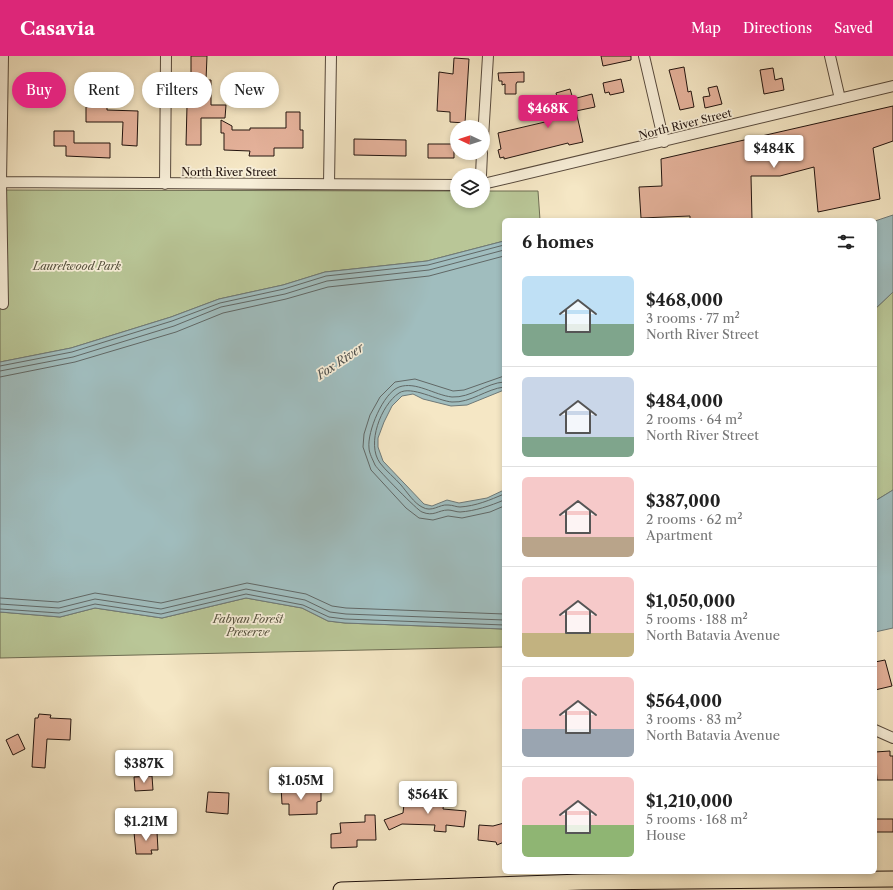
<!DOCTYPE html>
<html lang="en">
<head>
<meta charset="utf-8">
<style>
	body { margin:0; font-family:"Libre Caslon Text",serif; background:#f2f2f2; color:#222; height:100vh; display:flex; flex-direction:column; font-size:15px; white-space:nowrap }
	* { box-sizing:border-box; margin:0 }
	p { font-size:13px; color:#767676 }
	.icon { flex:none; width:22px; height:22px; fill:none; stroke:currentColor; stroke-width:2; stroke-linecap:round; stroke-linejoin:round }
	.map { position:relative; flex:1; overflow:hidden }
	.side { position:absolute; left:502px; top:162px; width:375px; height:656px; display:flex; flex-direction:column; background:#fff; border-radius:6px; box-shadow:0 2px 6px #0003 }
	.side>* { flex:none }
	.banner { position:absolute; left:12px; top:16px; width:380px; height:36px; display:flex; gap:8px }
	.needle { width:26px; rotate:274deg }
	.controls { position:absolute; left:450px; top:64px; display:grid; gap:8px }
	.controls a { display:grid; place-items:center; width:40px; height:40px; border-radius:50%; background:#fff; box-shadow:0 2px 6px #0003; font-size:20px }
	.price { position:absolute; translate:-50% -34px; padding:0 9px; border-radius:4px; background:#fff; color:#222; font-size:13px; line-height:26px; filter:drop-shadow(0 1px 2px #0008) }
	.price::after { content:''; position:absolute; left:50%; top:24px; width:12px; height:9px; margin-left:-6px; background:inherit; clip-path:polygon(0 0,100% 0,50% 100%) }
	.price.selected { background:#db2777; color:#fff }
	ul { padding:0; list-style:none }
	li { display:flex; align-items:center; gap:12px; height:100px; padding:0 20px }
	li+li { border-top:1px solid #e0e0e0 }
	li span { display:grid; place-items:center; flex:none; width:112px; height:80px; border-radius:6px; color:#555 }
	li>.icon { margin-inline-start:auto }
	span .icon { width:48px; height:48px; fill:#fffc; stroke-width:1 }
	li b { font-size:17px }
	h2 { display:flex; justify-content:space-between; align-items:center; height:48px; padding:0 20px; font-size:17px }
	.tag { padding:0 14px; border-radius:18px; background:#fff; box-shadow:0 2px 6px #0003; font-size:14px; line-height:36px }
	.tag.selected { background:#db2777; color:#fff }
	header { display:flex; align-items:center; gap:24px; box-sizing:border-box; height:56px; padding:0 20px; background:#db2777; color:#fff }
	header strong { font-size:19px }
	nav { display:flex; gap:22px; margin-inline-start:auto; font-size:14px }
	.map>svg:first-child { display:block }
</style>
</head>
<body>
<header>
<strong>Casavia</strong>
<nav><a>Map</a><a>Directions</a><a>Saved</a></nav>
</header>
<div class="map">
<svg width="893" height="834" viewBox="0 0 893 834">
	<rect width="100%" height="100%" fill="#f5e7c5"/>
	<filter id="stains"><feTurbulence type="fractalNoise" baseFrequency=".005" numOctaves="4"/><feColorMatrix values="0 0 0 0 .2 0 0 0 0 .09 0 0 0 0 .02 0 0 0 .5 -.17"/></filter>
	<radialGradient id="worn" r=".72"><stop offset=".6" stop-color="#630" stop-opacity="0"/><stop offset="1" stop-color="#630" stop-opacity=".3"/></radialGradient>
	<!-- green -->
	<path fill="#b9c697" stroke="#6e6d53" d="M0,134l457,1v10h26v-10h55l2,29h-36v21l-77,20 -102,11 -42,13 -64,14 -48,18 -100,31 -71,14z
		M893,236v198l-18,11v-192z
		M246,542l56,10 26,13 17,2 159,6v18l-504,11v-46l60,5 35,-9 67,10z"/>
	<!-- water -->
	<path fill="#a0bdbe" stroke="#6e7978" d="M893,159v77l-18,17v-88z
		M504,185v149l-37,15 -16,1 -28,-7 -10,-5 -11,2 -10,10 -8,16 -6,16v9l5,14 41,43 8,2 15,-6 12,3 28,-5 17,-8v139l-159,-6 -17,-2 -26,-13 -56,-10 -84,20 -67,-10 -35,9 -60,-5v-250l71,-14 100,-31 48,-18 64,-14 42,-13 102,-11z
		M893,434v138l-18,4v-131z"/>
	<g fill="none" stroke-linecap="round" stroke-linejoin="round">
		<!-- shore -->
		<path stroke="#616866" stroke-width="1" d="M0,310l72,-14 100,-31 48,-18 64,-14 42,-13 102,-11 76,-20
			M0,315l73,-14 101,-31 47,-19 64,-13 42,-13 102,-11 75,-20
			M504,320l-40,14 -11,1 -38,-12 -20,3 -15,15 -10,18 -6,19 -1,13 8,23 35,38 13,10 14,2 15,-4 14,2 28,-6 14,-6
			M0,321l75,-15 101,-30 47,-19 63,-14 42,-12 101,-11 75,-20
			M504,326c-18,1 -33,16 -52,15 -18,-2 -36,-16 -53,-10 -16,6 -32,45 -30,61 0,5 4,12 6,17 3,5 43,46 47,47 12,5 16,-2 26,-2 4,0 8,2 12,2 15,-1 30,-6 44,-12
			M504,331c-18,2 -33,16 -52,15 -14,-1 -41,-17 -53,-9 -18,12 -33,51 -19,70 6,8 15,15 21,22 6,7 13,18 21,22 10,6 17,-3 26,-2 5,0 8,2 12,2 16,-1 30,-7 44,-13
			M0,542l58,4 37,-9 66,10 86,-20 59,11 26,12 14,2 158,6
			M0,548l59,4 36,-9 66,10 85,-20 59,11 25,12 16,2 158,6
			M0,553l59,4 36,-9 66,10 85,-20 57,11 26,12 16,2 159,6"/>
	</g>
	<!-- building -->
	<path fill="#e5b29b" stroke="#22140f" d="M191,0h16l-1,24h5v25h15l-1,13h-24v27h-15l1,-39h4z
		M601,0h30v4l-28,6z
		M454,2l15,1 -4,64 -15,-1v-10l-13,-1 2,-39 14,2z
		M684,11l4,25 3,-1 3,16 -14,3 -11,-40z
		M773,12l2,12 7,-2 2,12 -20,4 -4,-24z
		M524,16v10h-7l-1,2v10h-11v-10l-3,1v-4h-3l-1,-8z
		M621,23l3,13 -14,3 -1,-3 -4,1 -2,-10z
		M717,30l5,18 -17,4 -2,-11 7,-1 -2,-8z
		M570,33l3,10 19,-5 3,13 -19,4 7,31 -14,3 -1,-2 -64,16v-2l-4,1 -2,-8 3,-1 -3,-16 64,-15 -6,-25z
		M893,50v35l-20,7 7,51 -62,13 -4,-45 -34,9h-29l1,44h-62v-4l-49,2 -2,-31 23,-1 -1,-27z
		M86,51h21v3l31,1 -1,35 -15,-1 1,-23h-37z
		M286,56h14v18h3v18h-29v8h-25l1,-5 -26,-1v-17h-3v-13l11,6v4h18v-2h36z
		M54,75h20v12h36v15l-44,-2v-10h-12z
		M354,83l52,1v16l-52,-1z
		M428,88h26v14h-26z
		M885,604l7,26 -17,4v-28z
		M39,658l12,1 -1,3 21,1 -1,21 -23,-1 -2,29 -13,-1 3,-49h3z
		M18,678l7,15 -12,6 -7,-15z
		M890,695v5h3v24h-16l-2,-28z
		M152,720l1,14 -18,1 -1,-14z
		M281,730h10v6l30,-1v10l-4,1v12l-28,1v-11h-7z
		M208,736l21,1 -1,21 -22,-2z
		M408,742l36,3 -1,8 23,2 -2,16 -18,-2v7l-12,-1 1,-6 -33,-1 -13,6 -5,-10 19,-7 1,-9h4z
		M365,759h10l1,25h-19v7l-26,1v-14l10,-1 -1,-10 25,-1z
		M875,763h18v13h-18z
		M504,767v19l-7,3 -1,-3 -18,-2 1,-15 14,1z
		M134,776h23l1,18h-7l1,4h-16z"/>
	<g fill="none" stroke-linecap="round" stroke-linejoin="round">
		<!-- minor casing -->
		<g stroke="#57493c" stroke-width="12">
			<path id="minor" d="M3,0l-2,126 2,122
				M644,0l20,86
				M830,0l10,43
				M483,82l5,-82
				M481,119l1,-22
				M0,126l457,3
				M165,128l1,-128
				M329,128l2,-128
				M483,128l410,-98
				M875,674l18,8"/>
		</g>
		<!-- primary casing -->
		<g stroke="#22140f" stroke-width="17">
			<path id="primary" d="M341,834l241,-8 311,-3"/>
		</g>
		<!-- minor -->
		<use href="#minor" stroke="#f8efd9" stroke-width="10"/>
		<!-- primary -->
		<use href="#primary" stroke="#f5e7c5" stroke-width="15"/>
	</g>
	<g text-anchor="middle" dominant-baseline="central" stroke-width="3.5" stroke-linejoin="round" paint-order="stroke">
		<!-- street labels -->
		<g font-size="11" fill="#22140f" stroke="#f8efd9">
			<text transform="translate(685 68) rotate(-14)">North River Street</text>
			<text x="229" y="116">North River Street</text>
		</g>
		<!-- park labels -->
		<g font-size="11" font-style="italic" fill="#57523f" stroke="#f8efd9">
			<text x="77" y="210">Laurelwood Park</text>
			<text x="248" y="563">Fabyan Forest<tspan x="248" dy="13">Preserve</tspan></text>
		</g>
		<!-- water labels -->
		<g font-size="12" font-style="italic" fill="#4e4f4c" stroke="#f8efd9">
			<text transform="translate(340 305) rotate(-34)">Fox River</text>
		</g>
	</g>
	<rect width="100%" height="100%" filter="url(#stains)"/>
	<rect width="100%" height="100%" fill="url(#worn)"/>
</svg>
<div class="controls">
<a><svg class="needle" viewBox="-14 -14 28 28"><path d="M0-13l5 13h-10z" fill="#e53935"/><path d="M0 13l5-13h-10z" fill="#767676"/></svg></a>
<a><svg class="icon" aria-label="layers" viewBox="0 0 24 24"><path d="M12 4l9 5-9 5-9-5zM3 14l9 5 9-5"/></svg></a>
</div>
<b class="price selected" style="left:548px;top:73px">$468K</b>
<b class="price" style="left:774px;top:113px">$484K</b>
<b class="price" style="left:144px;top:728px">$387K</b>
<b class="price" style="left:301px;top:745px">$1.05M</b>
<b class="price" style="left:428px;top:759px">$564K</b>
<b class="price" style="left:146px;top:786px">$1.21M</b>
<div class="banner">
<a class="tag selected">Buy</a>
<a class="tag">Rent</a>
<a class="tag">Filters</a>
<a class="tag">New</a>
</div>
<section class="side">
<h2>6 homes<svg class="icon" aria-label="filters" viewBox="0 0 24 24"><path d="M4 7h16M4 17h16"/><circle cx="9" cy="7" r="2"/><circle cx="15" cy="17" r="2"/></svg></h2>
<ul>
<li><span style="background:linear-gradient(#bfe0f5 60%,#7fa58c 0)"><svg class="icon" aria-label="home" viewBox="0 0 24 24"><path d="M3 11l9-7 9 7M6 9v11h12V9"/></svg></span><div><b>$468,000</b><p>3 rooms · 77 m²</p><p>North River Street</p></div></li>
<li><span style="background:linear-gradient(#c9d6e8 75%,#7fa58c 0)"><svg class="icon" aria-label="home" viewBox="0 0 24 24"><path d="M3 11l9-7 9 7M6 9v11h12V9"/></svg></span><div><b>$484,000</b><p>2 rooms · 64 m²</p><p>North River Street</p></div></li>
<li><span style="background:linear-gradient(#f6c9c9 75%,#b9a48a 0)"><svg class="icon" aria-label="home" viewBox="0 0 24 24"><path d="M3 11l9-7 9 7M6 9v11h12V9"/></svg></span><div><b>$387,000</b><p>2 rooms · 62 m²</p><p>Apartment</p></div></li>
<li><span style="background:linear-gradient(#f6c9c9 70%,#c2b280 0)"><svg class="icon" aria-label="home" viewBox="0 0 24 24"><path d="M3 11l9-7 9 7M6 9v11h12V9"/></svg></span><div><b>$1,050,000</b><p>5 rooms · 188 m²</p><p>North Batavia Avenue</p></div></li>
<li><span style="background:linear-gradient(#f6c9c9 65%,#9aa5b1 0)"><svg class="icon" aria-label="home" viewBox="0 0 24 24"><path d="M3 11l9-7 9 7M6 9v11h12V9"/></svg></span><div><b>$564,000</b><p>3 rooms · 83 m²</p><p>North Batavia Avenue</p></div></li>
<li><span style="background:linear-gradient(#f6c9c9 60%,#8fb573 0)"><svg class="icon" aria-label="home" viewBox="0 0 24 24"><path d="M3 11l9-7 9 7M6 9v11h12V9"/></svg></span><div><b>$1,210,000</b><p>5 rooms · 168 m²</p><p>House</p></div></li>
</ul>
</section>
</div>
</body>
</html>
